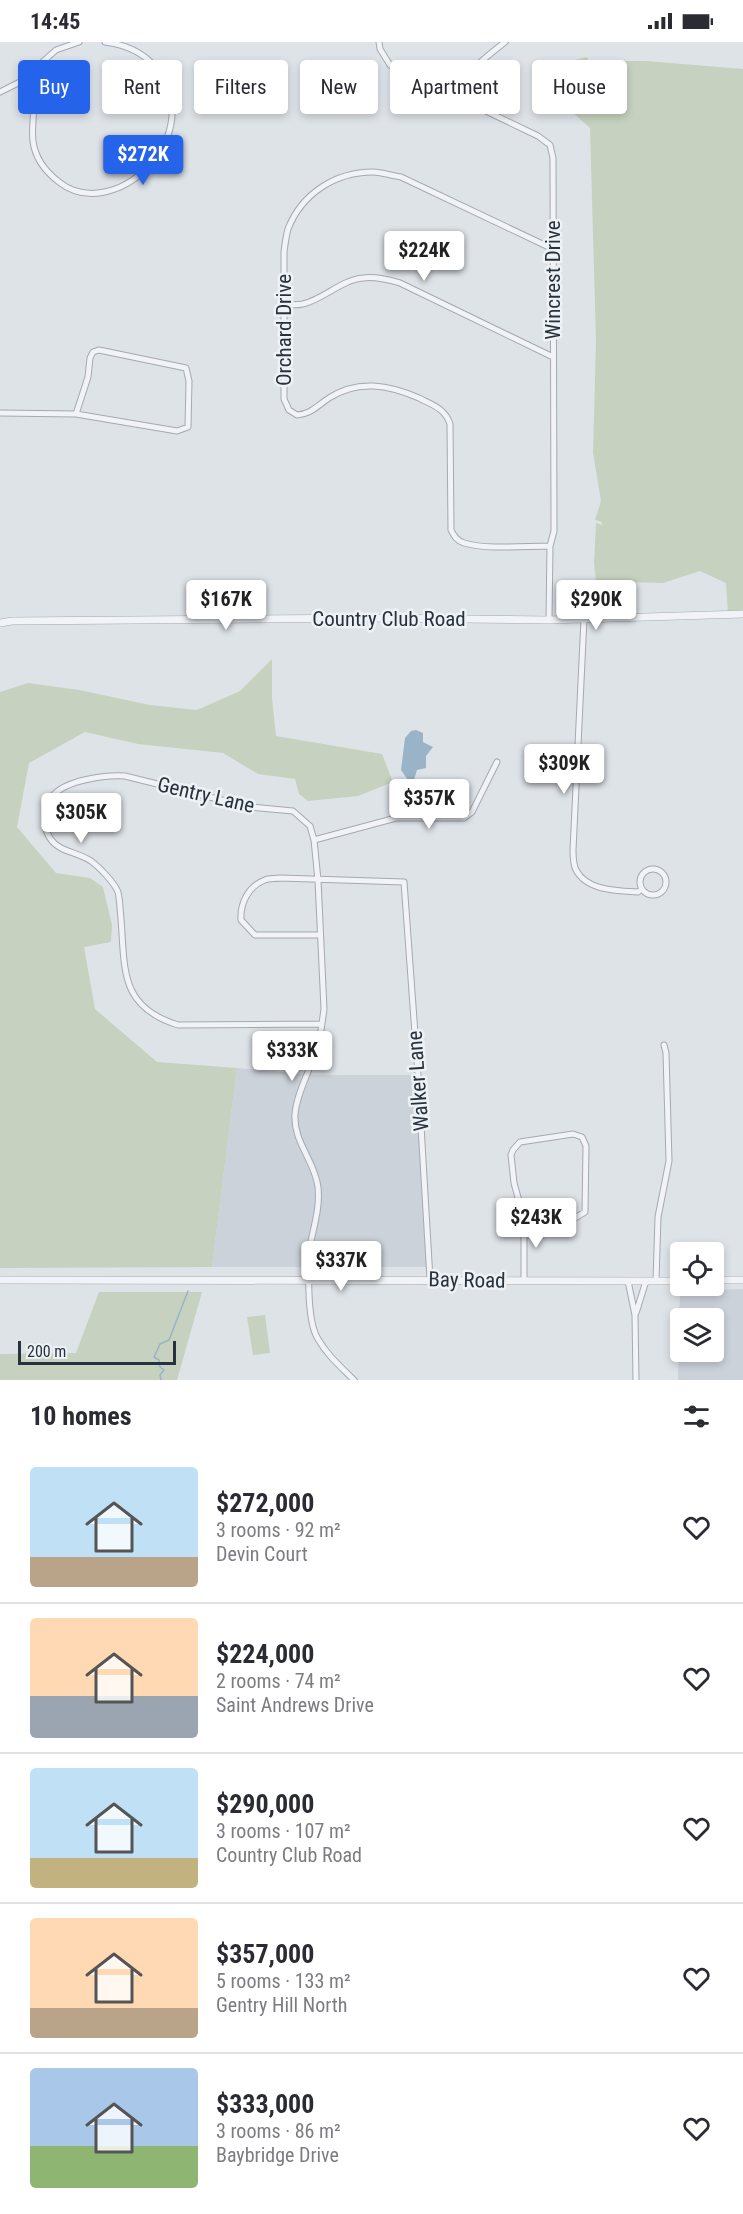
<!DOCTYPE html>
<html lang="en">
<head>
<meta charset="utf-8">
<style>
	body { margin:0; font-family:"Roboto Condensed",sans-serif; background:#f2f2f3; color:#2b2b33; height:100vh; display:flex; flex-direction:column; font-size:22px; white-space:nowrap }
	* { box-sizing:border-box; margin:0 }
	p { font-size:20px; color:#7c7c81 }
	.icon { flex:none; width:33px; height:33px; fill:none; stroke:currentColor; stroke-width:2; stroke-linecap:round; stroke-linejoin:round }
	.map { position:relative; height:1338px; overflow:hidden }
	.panel { display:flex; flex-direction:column; background:#fff; flex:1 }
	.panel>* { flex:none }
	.banner { position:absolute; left:18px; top:18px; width:708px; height:54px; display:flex; gap:12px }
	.fabs { position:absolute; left:670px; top:1200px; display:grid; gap:12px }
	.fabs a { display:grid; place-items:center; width:54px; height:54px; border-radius:6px; background:#fff; box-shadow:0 3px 9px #0003; font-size:30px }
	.scale { position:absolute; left:18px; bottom:15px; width:158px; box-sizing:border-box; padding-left:6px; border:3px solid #27323f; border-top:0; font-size:16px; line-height:21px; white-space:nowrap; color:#27323f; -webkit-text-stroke:4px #eef2f5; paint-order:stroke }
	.price { position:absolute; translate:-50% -51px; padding:0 14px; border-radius:6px; background:#fff; color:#222; font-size:20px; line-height:39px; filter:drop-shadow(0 2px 3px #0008) }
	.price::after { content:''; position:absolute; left:50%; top:36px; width:18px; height:14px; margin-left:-9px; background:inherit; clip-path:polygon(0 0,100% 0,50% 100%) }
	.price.selected { background:#2563eb; color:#fff }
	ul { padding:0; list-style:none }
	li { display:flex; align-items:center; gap:18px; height:150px; padding:0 30px }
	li+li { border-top:2px solid #e1e1e2 }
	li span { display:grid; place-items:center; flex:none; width:168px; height:120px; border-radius:6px; color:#555 }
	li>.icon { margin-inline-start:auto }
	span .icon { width:72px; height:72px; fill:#fffc; stroke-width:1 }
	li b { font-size:26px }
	h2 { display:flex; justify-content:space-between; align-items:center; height:72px; padding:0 30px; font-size:26px }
	.tag { padding:0 21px; border-radius:6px; background:#fff; box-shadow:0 3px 9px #0003; font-size:21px; line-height:54px }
	.tag.selected { background:#2563eb; color:#fff }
	.status { display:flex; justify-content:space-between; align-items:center; height:42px; padding:0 30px; background:#fff; direction:ltr }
	.status svg { height:16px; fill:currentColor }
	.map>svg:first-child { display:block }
</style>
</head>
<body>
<div class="status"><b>14:45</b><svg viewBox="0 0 49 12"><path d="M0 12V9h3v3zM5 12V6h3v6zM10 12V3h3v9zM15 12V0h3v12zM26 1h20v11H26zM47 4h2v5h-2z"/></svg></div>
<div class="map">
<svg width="743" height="1338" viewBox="0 0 743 1338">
	<rect width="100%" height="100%" fill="#dee3e8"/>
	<!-- built -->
	<path fill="#ccd2da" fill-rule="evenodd" d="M237,1026l77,7h104l9,192h-215z
		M743,1247v91h-65l2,-89zM681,1276h33v34h-33z"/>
	<!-- green -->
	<path fill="#c6d2bf" d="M587,15l5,12 7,-6 13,-2h34l97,8v545h-15l-2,-31 -26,-12 -37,12 -67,-2 -2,-18 2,-40 6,2v-3l-7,-2 6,-19 -8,-48 3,-112 -6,-213 -28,-25 9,-42z
		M272,617v39l4,38 106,18 11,28 -35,14 -50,5 -9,-7 -4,-15 -37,-5 -35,-21 -85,-9 -53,-12 -56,31 -12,64 39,46 34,5 13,9 9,38 -1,17 -27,5 11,62 62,53 80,6 -25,199 -212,1v-576l28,-9 51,7 71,15 47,5 43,-19z
		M99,1250h103l-25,88h-177v-26l76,-1z
		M265,1273l5,38 -17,2 -6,-38z"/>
	<!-- water -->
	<path fill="#99b4c8" d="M416,688l7,3v9l10,5 -7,9v12l-9,2 -4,13h-3l-9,-13 4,-32 6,-7z"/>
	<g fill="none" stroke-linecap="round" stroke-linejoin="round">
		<!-- stream -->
		<path stroke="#99b4c8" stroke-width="1.5" d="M161,1338l-1,-5 4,-5 -4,-3 -1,-7 -5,-3 6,-13 9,-4 19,-49"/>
		<!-- minor casing -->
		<g stroke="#a3aab2" stroke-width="7">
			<path id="minor" d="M379,0l1,7 10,16 148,71 12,9 3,13 1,373 -4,15 -1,74
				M20,40c22,21 10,33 13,59 2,17 13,31 26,41 53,42 145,-41 102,-107 -13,-21 -32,-30 -56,-33
				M0,50l20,-10 36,-32 23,-8
				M455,54c10,-24 30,-38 50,-54
				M284,262c6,1 13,1 19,0 21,-5 38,-24 60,-26 12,-2 26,2 37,5l153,74
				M99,308l87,18 3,13 -1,46 -11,4 -101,-17 12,-37 2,-19 3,-6z
				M0,371l76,1
				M550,504c-25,0 -63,4 -86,-3 -7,-2 -10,-7 -13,-13l-1,-106c-5,-16 -18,-19 -31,-26 -30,-13 -61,-19 -90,0 -12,8 -18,16 -32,17l-8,-5 -5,-11v-147c1,-8 2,-16 4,-23 14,-36 48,-57 85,-57 9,0 19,4 28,5l152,72
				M584,577l-11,231c0,7 0,14 3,20 11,21 42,21 62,22l4,-3
				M314,798l82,-22h68l8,-6 25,-50
				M640 840a13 13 0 1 1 26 0a13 13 0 1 1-26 0Z
				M320,893h-65l-14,-15c-1,-16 7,-34 24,-40 4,-2 10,-1 15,-2l124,4 14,193 12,204
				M322,982l-144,1c-58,-18 -53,-54 -57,-106 -1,-8 -1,-19 -3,-27 -4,-10 -19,-25 -27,-31 -9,-6 -20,-8 -30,-13 -19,-10 -20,-35 -9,-51 12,-17 53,-22 73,-21l125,31 43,4 17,15 4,14 4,40 6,129c-2,14 -3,28 -8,41 -6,21 -19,42 -21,64 -2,28 20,47 23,73 2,19 -3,35 -7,54 -3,22 -5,79 7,98 9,16 23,28 36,41
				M524,1177l51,-1 10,-6 1,-66 -4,-9 -9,-3 -53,8 -7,8 -2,5 3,28 10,36v61
				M628,1239l7,34 1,65
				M656,1239l2,-64 11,-56 -3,-108 -2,-8
				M636,1271l10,-32"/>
		</g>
		<!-- tertiary casing -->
		<g stroke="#a3aab2" stroke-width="8">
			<path id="tertiary" d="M0,581l12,-2 361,-3 176,2 194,-6
				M0,1238l681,1
				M714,1238h29"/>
		</g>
		<!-- minor -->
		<use href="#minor" stroke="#f1f3f6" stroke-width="5"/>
		<!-- tertiary -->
		<use href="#tertiary" stroke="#f1f3f6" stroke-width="7"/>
	</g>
	<g text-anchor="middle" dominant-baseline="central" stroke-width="5" stroke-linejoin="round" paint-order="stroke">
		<!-- street labels -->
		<g font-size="21" fill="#27323f" stroke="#eef2f5">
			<text transform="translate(553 238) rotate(-90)">Wincrest Drive</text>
			<text transform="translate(284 288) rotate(-90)">Orchard Drive</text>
			<text x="389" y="577">Country Club Road</text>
			<text transform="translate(206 753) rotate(13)">Gentry Lane</text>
			<text transform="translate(418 1039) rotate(-94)">Walker Lane</text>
			<text transform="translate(467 1238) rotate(1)">Bay Road</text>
		</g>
	</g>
</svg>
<div class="fabs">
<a><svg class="icon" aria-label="locate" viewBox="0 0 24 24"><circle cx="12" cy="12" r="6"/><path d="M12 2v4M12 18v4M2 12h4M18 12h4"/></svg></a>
<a><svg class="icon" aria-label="layers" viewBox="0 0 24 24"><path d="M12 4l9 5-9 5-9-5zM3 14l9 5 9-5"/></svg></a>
</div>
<div class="scale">200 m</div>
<b class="price selected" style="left:143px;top:144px">$272K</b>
<b class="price" style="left:424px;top:240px">$224K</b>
<b class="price" style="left:226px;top:589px">$167K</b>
<b class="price" style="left:596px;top:589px">$290K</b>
<b class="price" style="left:564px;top:753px">$309K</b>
<b class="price" style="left:429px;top:788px">$357K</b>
<b class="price" style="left:81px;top:802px">$305K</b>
<b class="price" style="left:292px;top:1040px">$333K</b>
<b class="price" style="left:536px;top:1207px">$243K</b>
<b class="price" style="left:341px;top:1250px">$337K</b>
<div class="banner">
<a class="tag selected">Buy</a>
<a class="tag">Rent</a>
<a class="tag">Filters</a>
<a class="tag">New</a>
<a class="tag">Apartment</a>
<a class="tag">House</a>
</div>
</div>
<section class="panel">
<h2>10 homes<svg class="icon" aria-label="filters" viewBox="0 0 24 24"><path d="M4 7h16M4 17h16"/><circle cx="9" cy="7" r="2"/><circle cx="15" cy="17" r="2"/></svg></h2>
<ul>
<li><span style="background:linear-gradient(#bfe0f5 75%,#b9a48a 0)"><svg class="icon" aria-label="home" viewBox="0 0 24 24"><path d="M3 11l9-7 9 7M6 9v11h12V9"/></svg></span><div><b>$272,000</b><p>3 rooms · 92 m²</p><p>Devin Court</p></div><svg class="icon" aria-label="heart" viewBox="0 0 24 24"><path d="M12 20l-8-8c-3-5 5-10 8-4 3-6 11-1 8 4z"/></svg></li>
<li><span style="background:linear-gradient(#ffd9b3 65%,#9aa5b1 0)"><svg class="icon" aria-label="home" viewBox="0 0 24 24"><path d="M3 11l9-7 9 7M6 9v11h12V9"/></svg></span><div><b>$224,000</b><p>2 rooms · 74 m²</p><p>Saint Andrews Drive</p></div><svg class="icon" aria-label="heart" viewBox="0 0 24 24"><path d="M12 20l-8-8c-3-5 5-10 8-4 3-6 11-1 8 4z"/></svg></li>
<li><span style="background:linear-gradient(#bfe0f5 75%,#c2b280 0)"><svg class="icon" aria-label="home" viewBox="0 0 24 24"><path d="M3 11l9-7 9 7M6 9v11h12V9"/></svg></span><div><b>$290,000</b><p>3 rooms · 107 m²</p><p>Country Club Road</p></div><svg class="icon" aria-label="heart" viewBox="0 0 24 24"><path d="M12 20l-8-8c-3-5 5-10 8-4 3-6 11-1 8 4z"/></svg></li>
<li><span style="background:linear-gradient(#ffd9b3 75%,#b9a48a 0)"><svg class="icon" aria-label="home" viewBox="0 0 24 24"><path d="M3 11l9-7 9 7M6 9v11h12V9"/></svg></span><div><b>$357,000</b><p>5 rooms · 133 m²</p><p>Gentry Hill North</p></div><svg class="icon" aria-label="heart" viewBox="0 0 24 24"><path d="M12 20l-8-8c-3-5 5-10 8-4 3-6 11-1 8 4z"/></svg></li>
<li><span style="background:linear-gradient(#a9c7e8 65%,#8fb573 0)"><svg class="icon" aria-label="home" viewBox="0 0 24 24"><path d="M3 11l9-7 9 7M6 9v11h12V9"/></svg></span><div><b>$333,000</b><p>3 rooms · 86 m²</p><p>Baybridge Drive</p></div><svg class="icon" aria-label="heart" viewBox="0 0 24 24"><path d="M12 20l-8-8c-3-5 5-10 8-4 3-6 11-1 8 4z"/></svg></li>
</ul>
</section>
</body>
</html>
